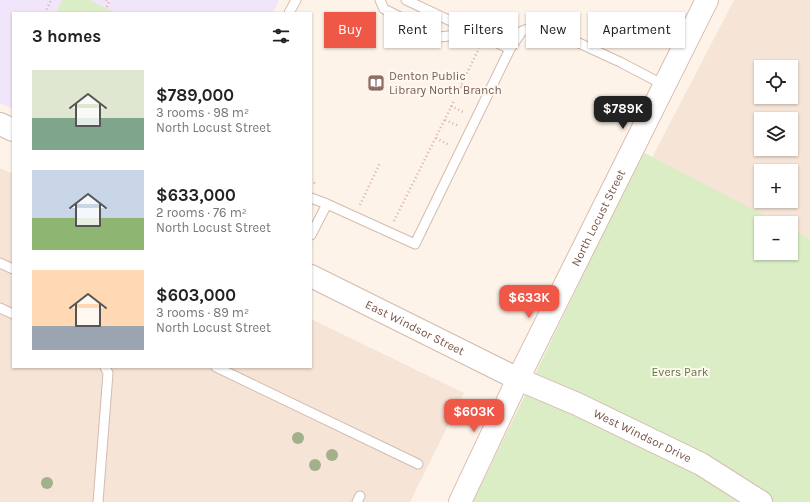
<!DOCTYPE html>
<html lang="en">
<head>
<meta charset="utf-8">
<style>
	body { margin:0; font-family:Karla,sans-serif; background:#f2f2f2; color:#222; height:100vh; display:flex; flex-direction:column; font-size:15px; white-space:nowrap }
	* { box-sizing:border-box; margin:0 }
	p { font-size:13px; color:#767676 }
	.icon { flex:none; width:22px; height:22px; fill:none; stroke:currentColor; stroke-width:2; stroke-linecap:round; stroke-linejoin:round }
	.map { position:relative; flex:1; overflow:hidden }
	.drawer { position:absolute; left:12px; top:12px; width:300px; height:356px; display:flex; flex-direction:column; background:#fff; border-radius:0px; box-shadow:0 1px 3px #0004 }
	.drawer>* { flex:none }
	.banner { position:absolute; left:324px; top:12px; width:380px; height:36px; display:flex; gap:8px }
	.fabs { position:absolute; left:754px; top:60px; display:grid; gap:8px }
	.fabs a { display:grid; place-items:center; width:44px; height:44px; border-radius:0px; background:#fff; box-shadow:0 1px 3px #0004; font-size:20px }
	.price { position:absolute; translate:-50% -34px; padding:0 9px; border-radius:8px; background:#ef5747; color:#fff; font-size:13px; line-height:26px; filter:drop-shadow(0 1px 2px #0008) }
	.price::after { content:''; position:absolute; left:50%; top:24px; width:12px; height:9px; margin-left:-6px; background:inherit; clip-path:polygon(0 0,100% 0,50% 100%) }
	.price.on { background:#222; color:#fff }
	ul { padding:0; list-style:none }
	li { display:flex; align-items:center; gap:12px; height:100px; padding:0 20px }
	li span { display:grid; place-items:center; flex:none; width:112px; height:80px; border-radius:0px; color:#555 }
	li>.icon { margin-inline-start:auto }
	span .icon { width:48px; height:48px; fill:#fffc; stroke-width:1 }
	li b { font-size:17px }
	h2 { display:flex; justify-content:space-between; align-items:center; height:48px; padding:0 20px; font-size:17px }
	.pill { padding:0 14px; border-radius:0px; background:#fff; box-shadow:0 1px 3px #0004; font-size:14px; line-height:36px }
	.pill.on { background:#ef5747; color:#fff }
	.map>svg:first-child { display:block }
</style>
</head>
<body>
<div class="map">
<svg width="810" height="502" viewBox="0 0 810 502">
	<rect width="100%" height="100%" fill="#fef3e9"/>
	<!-- residential -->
	<path fill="#f6e4d6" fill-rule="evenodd" d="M734,0h76v502l-275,-119zM761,67h30v30h-30zM761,119h30v30h-30zM761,171h30v30h-30zM761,223h30v30h-30z
		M0,168l13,6v193h298v-48l153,74 -54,109h-410z"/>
	<!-- education -->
	<path fill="#f0e5fb" d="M0,0h279l-6,13h-260v96l-13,-6z"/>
	<!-- park -->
	<path fill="#dbedc5" d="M62,0h27l27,13h-60z
		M643,152l136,71h-18v30h30v-24l19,10v263h-337z"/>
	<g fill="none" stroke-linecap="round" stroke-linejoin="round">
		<!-- service casing -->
		<g stroke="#d4bbb0" stroke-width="11">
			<path id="service" d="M380,0l4,9 56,28 34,-4
				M406,0l104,49
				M289,13l7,-13
				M311,198l16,6
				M311,235l16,-31 88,40 95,-195 12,-18 18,-6 80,37 44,23
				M0,263l13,6
				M0,308l13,6
				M216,367l202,97
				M98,502l10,-129 -3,-6
				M357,502l3,-6"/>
		</g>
		<!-- tertiary casing -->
		<g stroke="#d4bbb0" stroke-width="24">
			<g id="tertiary">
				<path d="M0,124l13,6"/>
				<path id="s1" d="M311,276l207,103 59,25 124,60 60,38"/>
			</g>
		</g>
		<!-- secondary casing -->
		<g stroke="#d9bcaf" stroke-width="24">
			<g id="secondary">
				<path id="s2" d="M460,502l58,-123 189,-379"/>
			</g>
		</g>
		<!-- path -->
		<path stroke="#dbb0a0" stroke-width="2.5" stroke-dasharray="1 3" stroke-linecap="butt" d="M106,0l3,2 -3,6
			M45,13l6,-13
			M461,86l14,7
			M460,88l19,-40
			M451,106l14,7
			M445,120l14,6
			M436,138l13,7
			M311,180l6,5
			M360,205l20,-42
			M394,221l60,-120"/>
		<!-- service -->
		<use href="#service" stroke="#fff" stroke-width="9"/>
		<!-- tertiary -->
		<use href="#tertiary" stroke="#fff" stroke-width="22"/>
		<!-- secondary -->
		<use href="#secondary" stroke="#fff" stroke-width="22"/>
	</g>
	<!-- trees -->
	<g fill="#a3b18b">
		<circle cx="298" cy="438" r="6"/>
		<circle cx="332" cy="455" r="6"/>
		<circle cx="315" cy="465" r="6"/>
		<circle cx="47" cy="483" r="6"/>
	</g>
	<!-- icons -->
	<defs>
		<g id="library-square" transform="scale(0.9)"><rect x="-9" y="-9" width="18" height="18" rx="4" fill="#8d6e63" stroke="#fff7f0"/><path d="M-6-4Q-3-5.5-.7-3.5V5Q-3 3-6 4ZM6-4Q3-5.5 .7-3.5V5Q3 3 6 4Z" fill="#fff"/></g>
	</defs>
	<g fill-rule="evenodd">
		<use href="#library-square" x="376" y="83"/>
	</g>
	<g text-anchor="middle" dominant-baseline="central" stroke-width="4" stroke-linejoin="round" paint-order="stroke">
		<!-- education labels -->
		<g font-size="12" fill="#785e54" stroke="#fff7f0" text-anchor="start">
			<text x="389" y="76">Denton Public<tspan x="389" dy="14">Library North Branch</tspan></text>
		</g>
		<!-- street labels -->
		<g font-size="12" fill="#7b554a" stroke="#fff7f0">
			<text stroke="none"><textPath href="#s2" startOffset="316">North Locust Street</textPath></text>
			<text stroke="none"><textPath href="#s1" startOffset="116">East Windsor Street</textPath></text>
			<text stroke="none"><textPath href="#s1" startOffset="368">West Windsor Drive</textPath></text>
		</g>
		<!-- park labels -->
		<g font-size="12" fill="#587b3e" stroke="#fff7f0">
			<text x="680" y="372">Evers Park</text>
		</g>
	</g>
</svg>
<div class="fabs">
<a><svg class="icon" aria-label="locate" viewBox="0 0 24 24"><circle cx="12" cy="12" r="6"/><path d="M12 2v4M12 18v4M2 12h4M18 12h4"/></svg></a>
<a><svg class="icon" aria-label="layers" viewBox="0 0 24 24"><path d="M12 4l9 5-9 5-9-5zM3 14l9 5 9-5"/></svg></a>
<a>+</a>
<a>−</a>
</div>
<b class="price on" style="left:623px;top:130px">$789K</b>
<b class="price" style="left:529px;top:319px">$633K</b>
<b class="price" style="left:474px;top:433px">$603K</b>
<div class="banner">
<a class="pill on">Buy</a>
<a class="pill">Rent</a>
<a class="pill">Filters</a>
<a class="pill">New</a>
<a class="pill">Apartment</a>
</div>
<section class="drawer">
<h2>3 homes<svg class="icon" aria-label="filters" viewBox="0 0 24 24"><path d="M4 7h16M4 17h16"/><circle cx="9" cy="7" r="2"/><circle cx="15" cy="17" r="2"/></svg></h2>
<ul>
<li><span style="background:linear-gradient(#dfe7d0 60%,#7fa58c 0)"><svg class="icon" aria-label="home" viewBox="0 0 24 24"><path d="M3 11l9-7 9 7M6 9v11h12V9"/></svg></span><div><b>$789,000</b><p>3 rooms · 98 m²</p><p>North Locust Street</p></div></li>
<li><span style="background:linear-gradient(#c9d6e8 60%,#8fb573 0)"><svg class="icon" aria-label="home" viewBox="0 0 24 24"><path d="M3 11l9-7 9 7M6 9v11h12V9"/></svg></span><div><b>$633,000</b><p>2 rooms · 76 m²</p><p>North Locust Street</p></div></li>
<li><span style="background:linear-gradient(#ffd9b3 70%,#9aa5b1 0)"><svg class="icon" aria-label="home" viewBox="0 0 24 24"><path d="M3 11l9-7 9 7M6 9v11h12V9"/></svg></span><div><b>$603,000</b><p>3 rooms · 89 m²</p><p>North Locust Street</p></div></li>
</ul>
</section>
</div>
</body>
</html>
